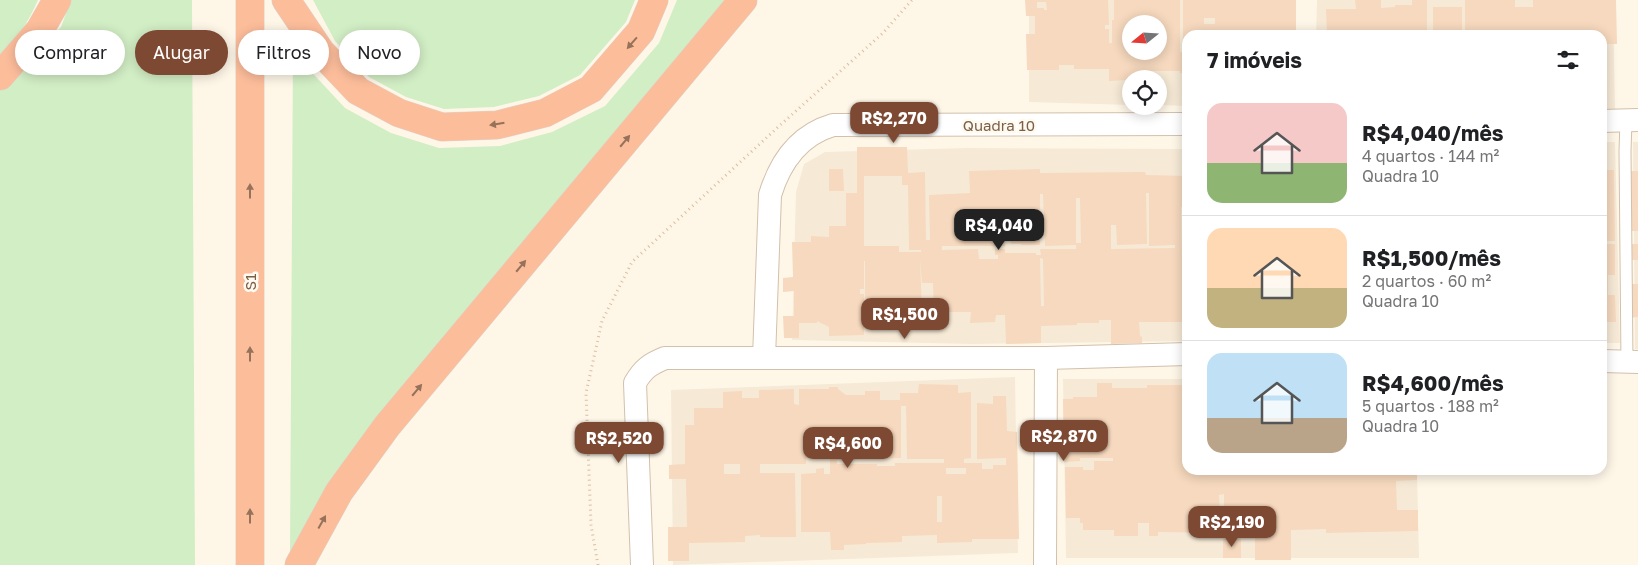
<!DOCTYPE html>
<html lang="pt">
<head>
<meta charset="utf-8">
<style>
	body { margin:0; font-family:"Golos Text",sans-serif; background:#f6f6f6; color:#202124; height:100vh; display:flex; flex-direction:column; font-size:19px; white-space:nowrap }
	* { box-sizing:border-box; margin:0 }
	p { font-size:16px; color:#757577 }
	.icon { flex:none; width:28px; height:28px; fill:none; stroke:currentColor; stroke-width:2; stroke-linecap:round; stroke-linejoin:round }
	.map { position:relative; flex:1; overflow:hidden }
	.sheet { position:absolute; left:1182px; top:30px; width:425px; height:445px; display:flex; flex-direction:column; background:#fff; border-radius:15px; box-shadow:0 2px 12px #0003 }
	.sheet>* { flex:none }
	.banner { position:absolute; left:15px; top:30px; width:475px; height:45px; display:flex; gap:10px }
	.needle { width:32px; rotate:252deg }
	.controls { position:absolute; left:1122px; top:15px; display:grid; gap:10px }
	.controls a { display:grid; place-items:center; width:45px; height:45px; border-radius:50%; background:#fff; box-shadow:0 2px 12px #0003; font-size:25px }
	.price { position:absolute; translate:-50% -42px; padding:0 11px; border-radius:10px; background:#7e4933; color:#fff; font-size:16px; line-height:32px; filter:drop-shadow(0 1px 2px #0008) }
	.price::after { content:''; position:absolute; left:50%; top:30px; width:15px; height:11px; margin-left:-8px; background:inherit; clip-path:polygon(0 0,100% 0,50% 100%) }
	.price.on { background:#222; color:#fff }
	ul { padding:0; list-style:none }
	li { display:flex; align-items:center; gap:15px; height:125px; padding:0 25px }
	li+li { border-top:1px solid #e0e0e0 }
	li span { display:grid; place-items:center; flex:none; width:140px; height:100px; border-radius:15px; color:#555 }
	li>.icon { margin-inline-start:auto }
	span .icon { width:60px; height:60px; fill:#fffc; stroke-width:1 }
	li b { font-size:21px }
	h2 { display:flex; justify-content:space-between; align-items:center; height:60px; padding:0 25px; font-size:21px }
	.tag { padding:0 18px; border-radius:22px; background:#fff; box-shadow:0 2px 12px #0003; font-size:18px; line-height:45px }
	.tag.on { background:#7e4933; color:#fff }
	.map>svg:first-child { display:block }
</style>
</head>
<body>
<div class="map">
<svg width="1638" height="565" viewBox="0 0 1638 565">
	<rect width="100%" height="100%" fill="#fef7e8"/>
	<!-- residential -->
	<path fill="#f6ead6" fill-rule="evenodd" d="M1029,0h263l-104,35 -1,71 -28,-1v-26h-28v26l-102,-3zM1131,24h28v27h-28z
		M1317,0h296l2,109h-12l-1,-74h-286z
		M1602,142h13l5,201h-17z
		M1633,142h5v207h-3z
		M966,148l221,1v192l-215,3 -180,-4 4,-148 8,-28 21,-12z
		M1015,377l3,176 -345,12 -2,-175z
		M1063,379h124l1,91h229l2,88h-353z"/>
	<!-- grass -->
	<path fill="#d2eec5" d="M0,0h38c-9,21 -22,41 -38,58z
		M71,0h121l3,565h-195v-476l61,-62z
		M313,0h322l-9,22 -46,53 -41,21 -45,11 -50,2 -38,-12 -37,-20 -34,-36z
		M677,0h49l-347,417 -48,62 -41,74 3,-506 12,18 40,43 46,25 48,15 61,-2 52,-14 53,-26 54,-63z"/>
	<!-- building -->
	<path fill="#f6d9be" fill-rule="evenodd" d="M1025,0h83l1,25h-4v4h4v14h3v-23h2v-20h66v52h3v-52h113v35h-108v38h-8v-2h-35v8l-36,2v-12h-35v-4h-15v5h-32l-1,-36h9v-18h-9zM1037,2h9l1,8h-3v-2h-7zM1204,18h11v6h-11zM1142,22h2v2h15v27h-28v-27h11z
		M1355,0h26v8l14,-1v-2h17v-5h15v35h-65v-3h-6v3h-29l-1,-26h30z
		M1465,0h50v7h18v-7h83l1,44h-15v-9h-137z
		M1433,7h29v28h-29z
		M857,147h50l1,26 17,-1 1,68h4l-1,-45 41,-2 -1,-22 71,-2v4l105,-1 1,3 42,1v68h-2v-37h-5l2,101h2l-1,-60h4v79h-5v-5h-44l1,14 2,1v6l-31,1v-24h-12v3h-22v2l-36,1v17l-35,1 -1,-29h-9l-1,7 -25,1 1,-11h-37l-1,-29h-11l-2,-24 2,54 -35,1 1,3h-23v-56h-1v28h-4v5h4v41l-35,1v-9l-12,-6v2h-18v15h-15l-1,-22h11v-25l-11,1v-14l10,-1 -1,-35h19v-6l18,1v-11h17v-33h11zM864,176h38v9h6l1,65h12v2h-22v-6h-35zM1146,193h3v53l26,-1v3l-64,1v-24h5l1,20 30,-1zM1040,194h3l2,52 31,-1v4h-36l1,6h-5v-2h-31v-4h-10v6h3v4h-19l-1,-10 -36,1v-4h63v-11h5l1,9h10v1h19zM1076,198h4l1,45h-5zM1040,258l3,1 1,47h-3z
		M829,169h14l1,22h-15z
		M1602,170h12l1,71h-9v3h9v31h-7v20h7l1,27h-14z
		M1627,171h11v60h-10z
		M1628,244h10v16h-10z
		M1628,284h10v33l-10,1z
		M1097,383h15v5h35v-3h41v70h-5l1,11h4v4h229v10l-21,1 1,29h21v21l-92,2v-4l-35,1v30h-36v-30l-35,1v2l-62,-1v4h-9v-13h-11v13h-24v-6h-31v-7h-3v-5h-14l-1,-51h18v3h11v-9h19v-3h-33v3l-16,1 -1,-63h10v-2h24zM1224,494v18h-4l-1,-17z
		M919,384l39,1v8l13,-1v66l-7,1v4h18v6h11v-4h13v-7l-29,1v-56l16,1v-8h13l1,35 10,1 2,107h-47v3l-35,1v-8l-35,1v6l-36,1v1l-22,1v5h-13l-1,-18h-29v-58l15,-1v-4l8,-1v6h6v-16h-24v6h-46v9h35l1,64h-36v-2l-15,1v6l-56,1v18h-21v-34h19l-1,-48h-17v-14l16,-1v-39h9v-17h29v-16l19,-1v7h17v-8l35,-1v15l5,1v-16h30v-2h9v2l8,6h19v-4h15v9h20v-7h18zM901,406h5l1,53h37v4h-49v3h-18v-2h-40v-4l64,-2zM724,464h16v10h-16zM946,468h20v6h-20zM937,496h5v26h-5z
		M1223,539h18v19h-18z"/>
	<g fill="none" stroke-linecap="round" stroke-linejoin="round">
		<!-- lane casing -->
		<g stroke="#d2c0ac" stroke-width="13">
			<path id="lane" d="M1626,121l-1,30 2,211"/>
		</g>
		<!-- street casing -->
		<g stroke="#d2c0ac" stroke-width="24">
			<path id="street" d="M1602,121l36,-1
				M764,358l6,-163c10,-33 29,-60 63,-70l355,-1
				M1602,361l36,1
				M642,565l-7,-182c8,-14 15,-19 30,-25h381l142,-4
				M1045,565l1,-207"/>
		</g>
		<!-- highway casing -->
		<g stroke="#ddd5d0" stroke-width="29">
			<path id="highway" d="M286,0l35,52 37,39 41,22 43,14 55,-2 48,-12 46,-24 50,-58 13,-31
				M0,76l40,-46 17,-30
				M250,565v-565
				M299,565l40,-73 48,-66 356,-426"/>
		</g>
		<!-- path -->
		<path stroke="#dcbca0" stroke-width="3" stroke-dasharray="1 4" stroke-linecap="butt" d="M598,565l-7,-40 -5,-132 16,-72 30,-59 145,-134 106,-95 29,-33"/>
		<!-- lane -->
		<use href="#lane" stroke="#fff" stroke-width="11"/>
		<!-- street -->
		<use href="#street" stroke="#fff" stroke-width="22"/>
		<!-- highway -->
		<use href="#highway" stroke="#fcbd9b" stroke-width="28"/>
	</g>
	<!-- one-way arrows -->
	<defs><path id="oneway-solid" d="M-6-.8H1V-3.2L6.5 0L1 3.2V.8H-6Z" transform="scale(1.25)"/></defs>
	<g fill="#957259">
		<use href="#oneway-solid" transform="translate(632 43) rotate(131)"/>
		<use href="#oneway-solid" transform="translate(497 124) rotate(171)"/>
		<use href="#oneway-solid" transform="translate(625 141) rotate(-50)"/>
		<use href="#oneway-solid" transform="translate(250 191) rotate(-90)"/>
		<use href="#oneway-solid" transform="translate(521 266) rotate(-50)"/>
		<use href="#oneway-solid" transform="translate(250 354) rotate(-90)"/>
		<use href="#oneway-solid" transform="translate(417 390) rotate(-50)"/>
		<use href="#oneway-solid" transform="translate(250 516) rotate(-90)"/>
		<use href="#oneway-solid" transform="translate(322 522) rotate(-61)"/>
	</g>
	<g text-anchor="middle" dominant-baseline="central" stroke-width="5" stroke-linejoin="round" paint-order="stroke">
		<!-- street labels -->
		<g font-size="15" fill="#7b5f49" stroke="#fffaf0">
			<text x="999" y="125">Quadra 10</text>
			<text transform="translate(250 282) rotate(-90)">S1</text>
		</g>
	</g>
</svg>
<div class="controls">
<a><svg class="needle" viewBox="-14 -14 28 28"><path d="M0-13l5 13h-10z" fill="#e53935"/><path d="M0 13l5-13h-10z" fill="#757577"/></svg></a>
<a><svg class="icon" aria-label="locate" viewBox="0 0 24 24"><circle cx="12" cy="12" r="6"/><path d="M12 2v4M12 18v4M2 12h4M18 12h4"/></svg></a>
</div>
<b class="price" style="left:894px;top:144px">R$2,270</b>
<b class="price on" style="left:999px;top:251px">R$4,040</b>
<b class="price" style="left:905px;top:340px">R$1,500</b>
<b class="price" style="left:1064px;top:462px">R$2,870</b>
<b class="price" style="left:619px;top:464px">R$2,520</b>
<b class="price" style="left:848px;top:469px">R$4,600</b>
<b class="price" style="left:1232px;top:548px">R$2,190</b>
<div class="banner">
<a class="tag">Comprar</a>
<a class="tag on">Alugar</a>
<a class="tag">Filtros</a>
<a class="tag">Novo</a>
</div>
<section class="sheet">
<h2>7 imóveis<svg class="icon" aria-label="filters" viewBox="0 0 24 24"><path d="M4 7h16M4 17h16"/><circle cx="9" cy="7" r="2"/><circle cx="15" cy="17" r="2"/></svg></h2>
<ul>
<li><span style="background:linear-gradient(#f6c9c9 60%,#8fb573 0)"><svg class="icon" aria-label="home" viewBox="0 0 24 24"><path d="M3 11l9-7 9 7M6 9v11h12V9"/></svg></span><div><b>R$4,040/mês</b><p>4 quartos · 144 m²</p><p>Quadra 10</p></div></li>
<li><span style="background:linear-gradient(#ffd9b3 60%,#c2b280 0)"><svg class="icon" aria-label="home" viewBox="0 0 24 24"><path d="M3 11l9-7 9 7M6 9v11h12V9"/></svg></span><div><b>R$1,500/mês</b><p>2 quartos · 60 m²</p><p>Quadra 10</p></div></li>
<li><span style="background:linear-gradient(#bfe0f5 65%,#b9a48a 0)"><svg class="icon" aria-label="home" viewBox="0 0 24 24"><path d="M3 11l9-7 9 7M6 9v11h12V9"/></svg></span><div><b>R$4,600/mês</b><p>5 quartos · 188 m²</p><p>Quadra 10</p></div></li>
</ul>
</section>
</div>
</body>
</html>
